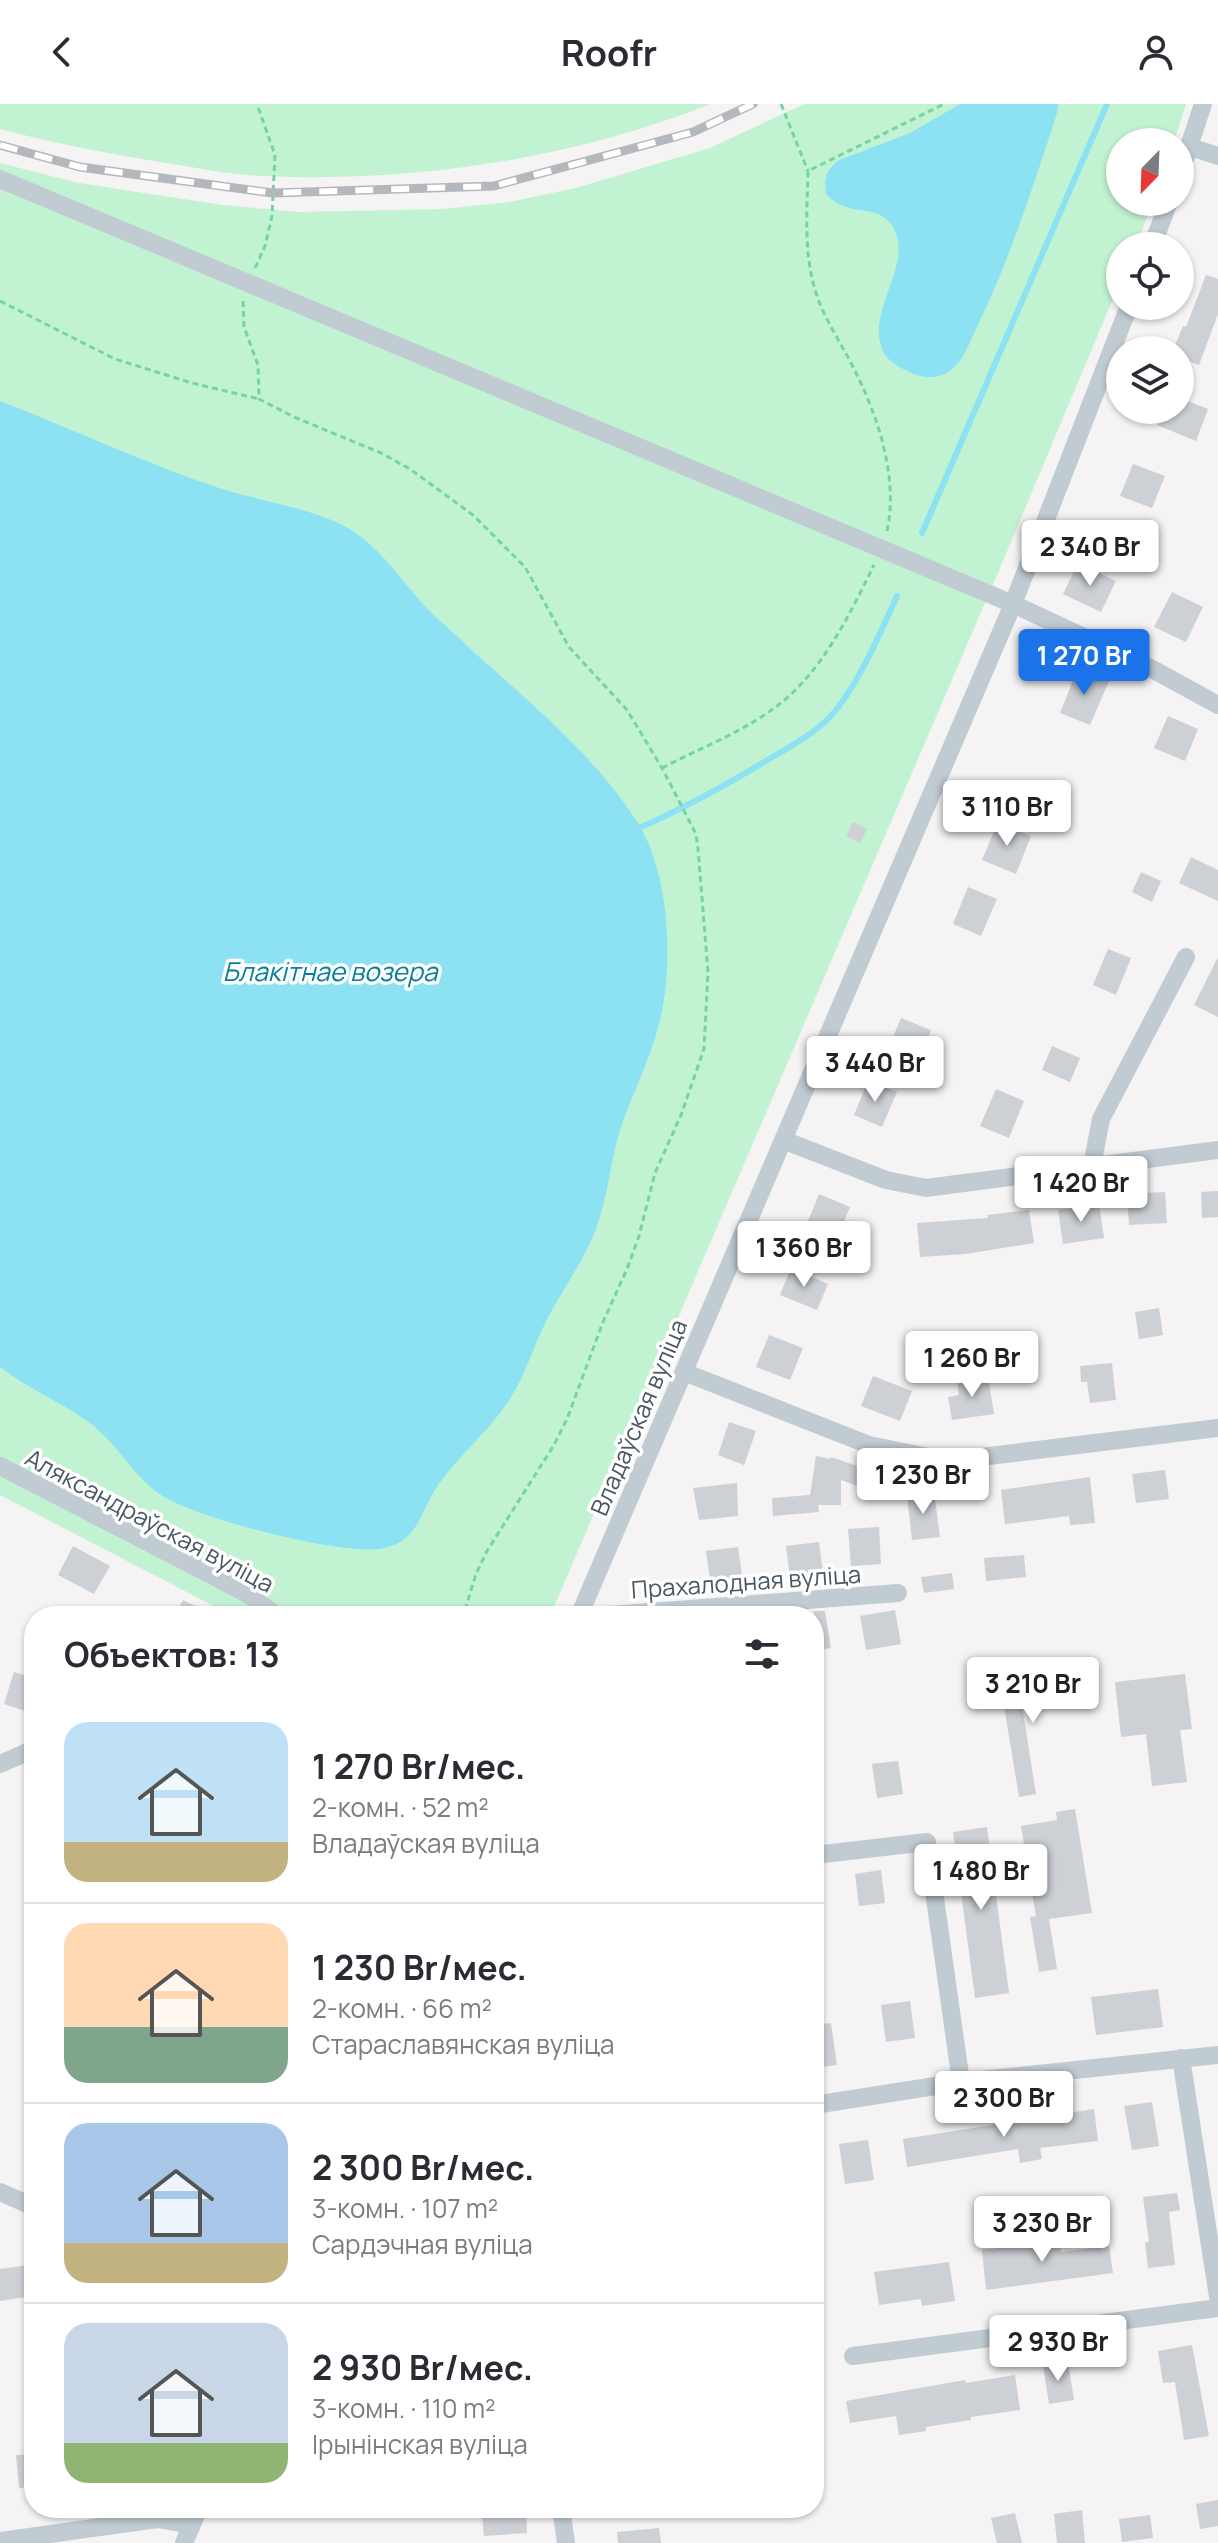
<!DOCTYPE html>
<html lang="ru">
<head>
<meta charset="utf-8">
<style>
	body { margin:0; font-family:Manrope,sans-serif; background:#f7f7f7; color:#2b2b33; height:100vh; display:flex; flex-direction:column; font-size:30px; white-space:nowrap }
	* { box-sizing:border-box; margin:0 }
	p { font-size:26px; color:#7c7c81 }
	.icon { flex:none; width:44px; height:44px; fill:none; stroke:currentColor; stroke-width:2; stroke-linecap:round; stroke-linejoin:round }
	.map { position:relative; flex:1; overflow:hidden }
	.drawer { position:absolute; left:24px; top:1502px; width:800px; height:912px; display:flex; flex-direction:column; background:#fff; border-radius:32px; box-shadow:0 2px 6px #0004 }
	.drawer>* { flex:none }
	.needle { width:52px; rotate:203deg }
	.tools { position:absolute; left:1106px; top:24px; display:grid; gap:16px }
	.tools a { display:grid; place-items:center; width:88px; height:88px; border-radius:50%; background:#fff; box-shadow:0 2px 6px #0004; font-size:40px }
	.price { position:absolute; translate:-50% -68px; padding:0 18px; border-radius:8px; background:#fff; color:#222; font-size:26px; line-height:52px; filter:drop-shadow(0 2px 4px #0008) }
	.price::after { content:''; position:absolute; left:50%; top:48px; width:24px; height:18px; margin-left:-12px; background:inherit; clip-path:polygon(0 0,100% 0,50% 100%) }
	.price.active { background:#1a73e8; color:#fff }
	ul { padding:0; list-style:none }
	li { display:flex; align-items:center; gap:24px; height:200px; padding:0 40px }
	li+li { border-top:2px solid #e1e1e2 }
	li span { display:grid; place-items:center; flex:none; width:224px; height:160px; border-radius:24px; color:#555 }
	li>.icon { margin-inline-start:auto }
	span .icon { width:96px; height:96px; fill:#fffc; stroke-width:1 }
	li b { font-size:34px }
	h2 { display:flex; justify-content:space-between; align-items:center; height:96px; padding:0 40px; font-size:34px }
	header { display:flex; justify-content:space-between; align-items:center; height:104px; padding:0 40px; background:#fff; font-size:36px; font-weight:700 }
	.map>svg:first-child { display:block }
</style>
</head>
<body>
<header><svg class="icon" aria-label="back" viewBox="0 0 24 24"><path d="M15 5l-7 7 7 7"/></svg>Roofr<svg class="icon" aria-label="person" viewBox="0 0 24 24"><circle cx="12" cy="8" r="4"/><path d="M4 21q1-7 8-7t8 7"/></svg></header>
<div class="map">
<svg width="1218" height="2439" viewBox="0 0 1218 2439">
	<rect width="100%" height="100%" fill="#f5f3f3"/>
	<!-- green -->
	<path fill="#c1f3d2" d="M0,0h711c-140,55 -297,79 -448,72 -30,-1 -60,-7 -90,-12 -58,-9 -116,-20 -173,-35z
		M804,0h382l-12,38h-54v60h32l-15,42 -17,2v36l-117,279 -453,1055h-317l-233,-121v-1332l79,20 143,22 77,7 144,-3 66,-7 67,-14 134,-40z"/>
	<!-- water -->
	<path fill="#8ce2f2" d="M960,0h98l-1,9c-24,74 -47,146 -81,216 -7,15 -14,36 -30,44 -10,6 -24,5 -35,0 -10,-5 -23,-11 -28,-22 -19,-40 36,-92 7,-128 -11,-14 -30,-11 -44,-16 -9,-3 -14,-7 -20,-13 -2,-16 0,-24 13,-34l71,-27z
		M0,297c73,28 144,62 219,87 40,13 90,19 127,39 33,18 53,51 79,79 16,17 35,32 52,49 57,51 121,104 162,170 31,50 35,143 20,199 -9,37 -27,70 -39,106 -10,32 -12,67 -24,99 -11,29 -29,54 -44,81 -17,29 -25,64 -44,92 -21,31 -51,55 -72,86 -11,17 -16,40 -33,52 -5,4 -12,6 -18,8 -37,10 -196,-31 -227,-55 -27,-20 -43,-53 -71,-72 -28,-20 -60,-33 -87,-54z"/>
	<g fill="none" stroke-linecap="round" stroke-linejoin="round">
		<!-- stream -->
		<path stroke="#8ce2f2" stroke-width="6" d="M922,429l185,-429
			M641,723c44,-19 84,-42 125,-66 24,-15 52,-28 70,-51 26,-33 43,-75 61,-114"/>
	</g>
	<!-- building -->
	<path fill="#cdd0d5" d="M1206,171l12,4v35l-19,51 -19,-7v-8h-7l10,-24 3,1z
		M1180,294l28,11 -12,32 -39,-16 6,-15h17z
		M1133,360l32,12 -13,32 -32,-12z
		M1078,459l38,18 -15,31 -38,-18z
		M1172,488l31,15 -17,35 -32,-15z
		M1078,564l31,13 -19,44 -30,-12z
		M1168,612l30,13 -13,32 -31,-13z
		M853,718l14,7 -7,14 -14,-7z
		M998,718l33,14 -15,38 -34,-14z
		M1191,753l27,13v31l-39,-18z
		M1141,768l20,9 -9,21 -20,-10z
		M968,783l29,12 -16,37 -28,-12z
		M1108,845l23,9 -15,37 -23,-10z
		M1218,853v60l-24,-12z
		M901,914l30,12 -16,39 -30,-13z
		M1052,942l28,12 -10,24 -28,-12z
		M868,977l29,11 -15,35 -28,-12z
		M996,985l28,12 -15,37 -29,-12z
		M1218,1087v26l-16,1 -1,-26z
		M1165,1088l2,31 -38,2 -2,-31z
		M819,1090l31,13 -13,32 -31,-13z
		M1099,1100l5,34 -41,6 -5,-34z
		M1029,1106l5,33 -68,11 -46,3 -3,-34 71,-5 -1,-3z
		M791,1164l37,16 -11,26 -37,-15z
		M1159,1204l4,27 -24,4 -4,-27z
		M769,1231l34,13 -13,32 -34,-13z
		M1020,1233l7,39 -23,4 -7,-39z
		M1112,1259l4,37 -26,3 -3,-21h-6l-1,-16z
		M873,1272l39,15 -12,30 -39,-15z
		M988,1272l6,38 -42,6 -4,-23 11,-2 -2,-14z
		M729,1318l27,9 -12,34 -26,-10z
		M816,1352l14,3 1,-2 32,11 -6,18 -16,-6v25h-23l1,7 -46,4 -1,-18 38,-3z
		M1165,1366l4,29 -33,4 -4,-29z
		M1090,1373l5,46 -25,2 -1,-9 -64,8 -4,-34z
		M737,1379l1,33 -39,4 -6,-32z
		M934,1388l6,45 -28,3 -5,-45z
		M879,1423l2,37 -30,2 -3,-37z
		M819,1438l5,39 -33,4 -5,-39z
		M73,1442l37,20 -16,28 -36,-19z
		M738,1443l5,35 -32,5 -5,-36z
		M1024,1451l2,22 -40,4 -2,-23z
		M952,1469l2,16 -30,4 -3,-16z
		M183,1496l33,16h-41z
		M895,1506l6,34 -35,6 -6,-34z
		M814,1507h11l6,37 -17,3z
		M14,1568l20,6v24l-3,11 -27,-9z
		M1185,1570l7,55 -12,1 7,52 -35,4 -6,-52 -25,3 -6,-55z
		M1088,1576l3,16 -69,10 14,88 -17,3 -17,-103z
		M898,1657l5,33 -26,4 -5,-34z
		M1075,1705l17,104 -43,6 8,50 -18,3 -9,-55 6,-1 -15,-90 36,-6 -1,-8z
		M987,1723l22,166 -34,5 -22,-166z
		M881,1766l4,33 -26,3 -4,-32z
		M1158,1885l5,38 -67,8 -5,-38z
		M910,1897l5,37 -29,4 -5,-37z
		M831,1919l6,42 -23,3v-43z
		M1152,1998l7,44 -27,4 -8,-44z
		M1094,2005l4,32 -58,7 2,11 -22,4 -2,-14 -111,18 -4,-28z
		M868,2036l6,40 -29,4 -6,-40z
		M1177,2089l3,17 -11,2 6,53 -27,3 -3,-26h4l-6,-45z
		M1060,2137l1,11 48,-6 4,27 -127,17 -4,-40z
		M949,2158l6,39 -33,5 -1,-7 -42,6 -5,-33z
		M28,2161l5,31 -33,5v-32z
		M1192,2241l17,91 -25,4 -9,-58 -12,1 -5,-32z
		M1068,2258l6,38 -25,4 -6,-38z
		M1015,2271l5,35 -49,7v3l-45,7v4l-27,4 -3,-19 -46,7 -4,-22 119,-21 1,3z
		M34,2350v33l-15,1 -3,-33z
		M1218,2396v26l-18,3 -4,-25z
		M526,2406l1,23 -43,3 -2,-22z
		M1082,2406l3,33h-28l-3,-29z
		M1015,2409l7,30h-25l-6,-25z
		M1150,2411l3,23 -31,4 -3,-23z
		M659,2424l2,15h-43l-1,-11z"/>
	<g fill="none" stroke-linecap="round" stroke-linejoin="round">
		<!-- path -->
		<path stroke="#76d4a1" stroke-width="3" stroke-dasharray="6 4" stroke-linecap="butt" d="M781,0l27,67
			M255,164l10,-22 7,-30 3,-61 -18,-51
			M0,197l115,58 77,24 67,16
			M243,197l1,26 14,38 1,34 35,18 87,36 29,16 63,46 52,52 44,80 58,63 35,58 34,66 2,15 10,123 -4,77 -23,66 -26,58 -16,63 -12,33 -24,53 -36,97 -13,26 -67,106 -11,23 -13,42
			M887,427c12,-54 -10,-118 -35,-166 -11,-22 -25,-42 -34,-66 -15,-42 -11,-84 -10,-128l136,-67
			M662,664c38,-20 81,-36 115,-62 45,-34 73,-92 97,-141"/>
		<!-- minor -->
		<path stroke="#c0cbd2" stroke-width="18" d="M1190,43l28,9
			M1180,70l23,-70
			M0,75l1013,425 141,66 64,35
			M1152,142l17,-44
			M783,1036l103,40 40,8 292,-38
			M1092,1062l9,-47 85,-162
			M684,1268l185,73 79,16 270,-33
			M0,1362l217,112 32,17 28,21
			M579,1512l434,-1012 116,-298
			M598,1512l300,-23
			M0,1660l34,-15
			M814,1751l113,-13 34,240
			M1181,1954l37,239
			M814,2001l147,-23 257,-27
			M0,2088l34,15
			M853,2252l365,-48
			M561,2404l5,35
			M0,2437l157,-22 35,6
			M184,2439l15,-35"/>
		<!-- rail casing -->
		<g stroke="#b4b8bd" stroke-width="9">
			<path id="rail" d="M0,41l80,22 193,26 221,-7 199,-54 60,-28"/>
		</g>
		<!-- rail -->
		<use href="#rail" stroke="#fff" stroke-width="6" stroke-dasharray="18" stroke-linecap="butt"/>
	</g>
	<g text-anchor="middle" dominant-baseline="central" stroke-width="7" stroke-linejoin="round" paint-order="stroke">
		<!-- street labels -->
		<g font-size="24" fill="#495762" stroke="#fff">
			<text transform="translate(638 1313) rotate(-67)">Владаўская вуліца</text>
			<text transform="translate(150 1416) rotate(28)">Аляксандраўская вуліца</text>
			<text transform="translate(746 1477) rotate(-4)">Прахалодная вуліца</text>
		</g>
		<!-- water labels -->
		<g font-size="26" font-style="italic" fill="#078098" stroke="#fff">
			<text x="330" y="867">Блакітнае возера</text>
		</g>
	</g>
</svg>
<div class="tools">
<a><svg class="needle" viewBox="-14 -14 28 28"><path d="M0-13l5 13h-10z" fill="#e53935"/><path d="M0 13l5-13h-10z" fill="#7c7c81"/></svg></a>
<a><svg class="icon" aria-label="locate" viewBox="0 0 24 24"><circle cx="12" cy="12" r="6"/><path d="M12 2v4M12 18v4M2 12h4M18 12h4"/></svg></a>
<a><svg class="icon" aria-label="layers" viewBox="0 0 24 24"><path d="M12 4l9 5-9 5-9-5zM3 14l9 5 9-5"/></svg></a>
</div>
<b class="price" style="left:1090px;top:484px">2 340 Br</b>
<b class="price active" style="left:1084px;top:593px">1 270 Br</b>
<b class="price" style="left:1007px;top:744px">3 110 Br</b>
<b class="price" style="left:875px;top:1000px">3 440 Br</b>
<b class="price" style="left:1081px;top:1120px">1 420 Br</b>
<b class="price" style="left:804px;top:1185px">1 360 Br</b>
<b class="price" style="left:972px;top:1295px">1 260 Br</b>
<b class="price" style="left:923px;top:1412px">1 230 Br</b>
<b class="price" style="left:1033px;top:1621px">3 210 Br</b>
<b class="price" style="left:981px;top:1808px">1 480 Br</b>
<b class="price" style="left:1004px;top:2035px">2 300 Br</b>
<b class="price" style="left:1042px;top:2160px">3 230 Br</b>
<b class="price" style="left:1058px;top:2279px">2 930 Br</b>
<section class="drawer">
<h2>Объектов: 13<svg class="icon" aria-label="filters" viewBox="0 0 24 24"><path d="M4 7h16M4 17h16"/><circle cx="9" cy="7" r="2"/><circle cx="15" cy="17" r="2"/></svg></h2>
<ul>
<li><span style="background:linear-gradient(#bfe0f5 75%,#c2b280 0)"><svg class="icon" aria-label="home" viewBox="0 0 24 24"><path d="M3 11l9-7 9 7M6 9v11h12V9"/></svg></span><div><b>1 270 Br/мес.</b><p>2-комн. · 52 m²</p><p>Владаўская вуліца</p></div></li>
<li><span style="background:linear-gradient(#ffd9b3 65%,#7fa58c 0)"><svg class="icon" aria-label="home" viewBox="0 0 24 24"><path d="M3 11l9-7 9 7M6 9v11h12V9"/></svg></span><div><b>1 230 Br/мес.</b><p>2-комн. · 66 m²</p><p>Стараславянская вуліца</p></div></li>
<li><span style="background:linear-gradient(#a9c7e8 75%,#c2b280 0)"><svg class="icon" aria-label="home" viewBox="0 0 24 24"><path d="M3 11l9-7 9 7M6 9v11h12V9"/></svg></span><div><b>2 300 Br/мес.</b><p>3-комн. · 107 m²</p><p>Сардэчная вуліца</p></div></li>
<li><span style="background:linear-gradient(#c9d6e8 75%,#8fb573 0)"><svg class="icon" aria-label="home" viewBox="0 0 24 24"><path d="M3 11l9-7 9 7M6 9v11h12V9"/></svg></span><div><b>2 930 Br/мес.</b><p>3-комн. · 110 m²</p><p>Ірынінская вуліца</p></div></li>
</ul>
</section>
</div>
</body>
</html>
